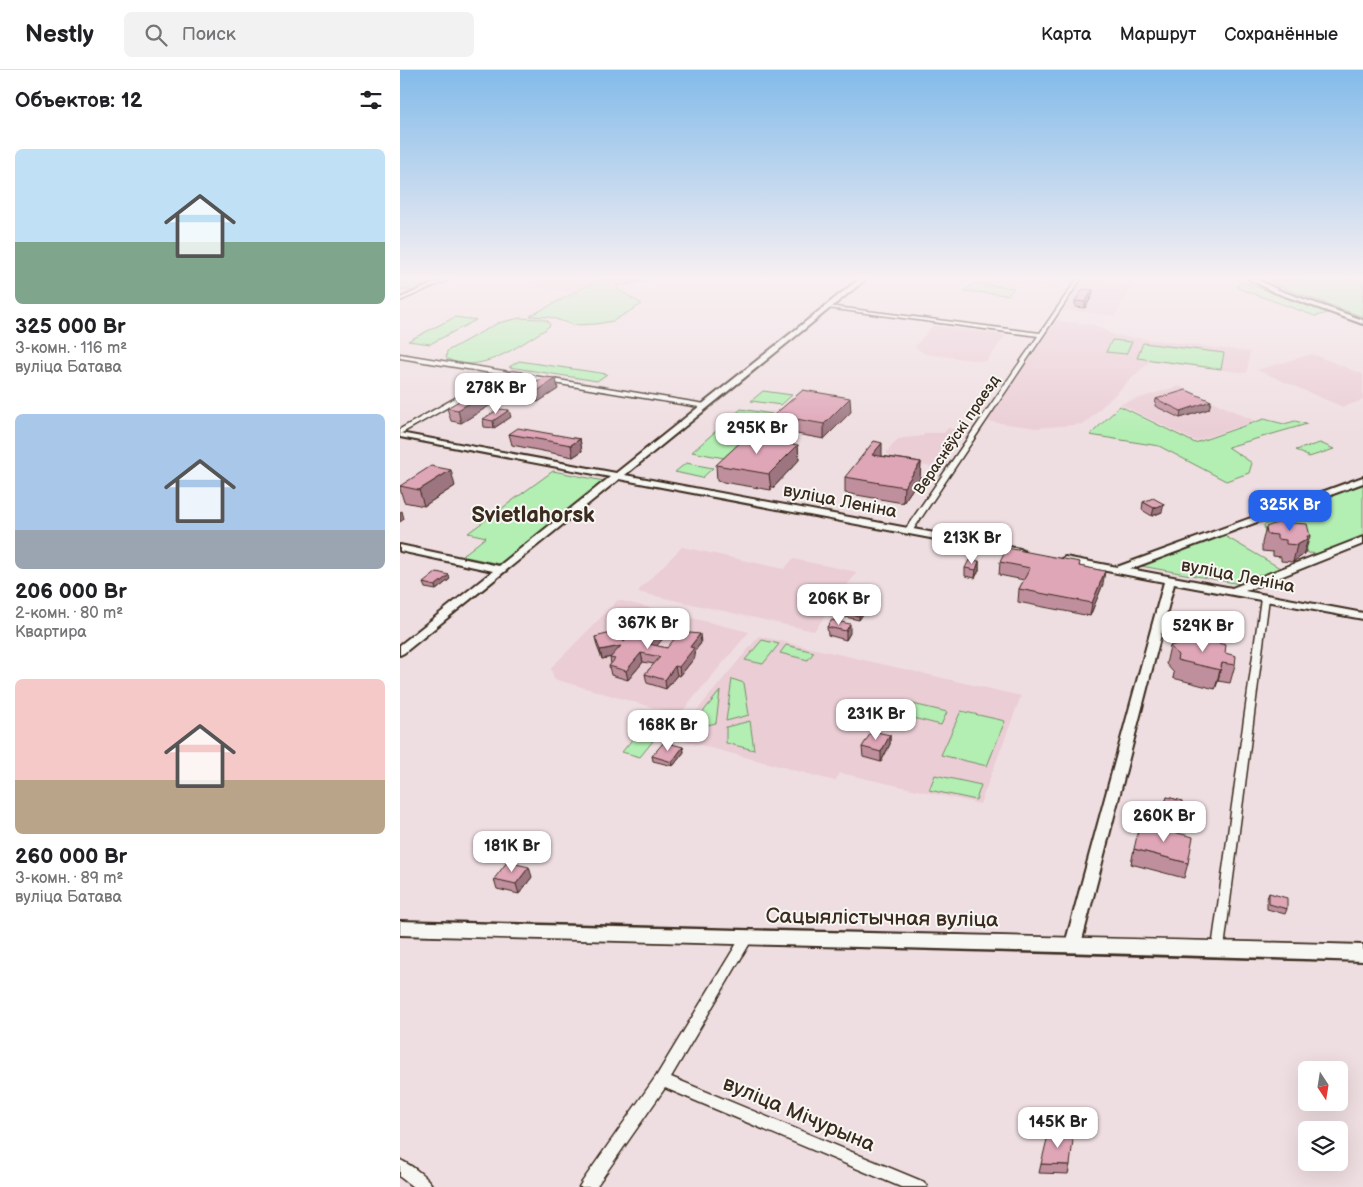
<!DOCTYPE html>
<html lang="ru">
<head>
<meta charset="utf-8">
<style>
	body { margin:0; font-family:"Balsamiq Sans",sans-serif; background:#f2f2f2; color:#202124; height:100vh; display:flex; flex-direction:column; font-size:19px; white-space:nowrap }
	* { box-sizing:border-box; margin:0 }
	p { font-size:16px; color:#757577 }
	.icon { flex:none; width:28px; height:28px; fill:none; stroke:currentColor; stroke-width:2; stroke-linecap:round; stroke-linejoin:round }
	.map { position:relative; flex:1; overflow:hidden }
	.side { display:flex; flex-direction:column; background:#fff; width:400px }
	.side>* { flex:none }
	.needle { width:32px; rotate:168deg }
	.controls { position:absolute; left:898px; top:991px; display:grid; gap:10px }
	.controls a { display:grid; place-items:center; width:50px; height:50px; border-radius:8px; background:#fff; box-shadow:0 5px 20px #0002; font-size:25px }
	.price { position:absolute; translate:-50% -42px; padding:0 11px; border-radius:10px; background:#fff; color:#222; font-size:16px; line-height:32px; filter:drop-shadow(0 1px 2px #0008) }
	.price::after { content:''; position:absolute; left:50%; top:30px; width:15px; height:11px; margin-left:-8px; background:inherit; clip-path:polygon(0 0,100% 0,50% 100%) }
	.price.selected { background:#2563eb; color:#fff }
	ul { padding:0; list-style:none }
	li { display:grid; align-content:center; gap:10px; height:265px; padding:0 15px }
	li span { display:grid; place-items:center; height:155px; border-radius:8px; color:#555 }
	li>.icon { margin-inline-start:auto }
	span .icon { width:90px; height:90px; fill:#fffc; stroke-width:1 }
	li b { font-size:21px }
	h2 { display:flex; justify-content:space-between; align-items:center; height:60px; padding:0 15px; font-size:21px }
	header { display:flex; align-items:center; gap:30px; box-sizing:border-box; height:70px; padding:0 25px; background:#fff; border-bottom:1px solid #e0e0e0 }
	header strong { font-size:24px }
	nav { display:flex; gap:28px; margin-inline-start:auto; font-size:18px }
	.search { width:350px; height:45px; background:#f2f2f2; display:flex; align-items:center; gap:12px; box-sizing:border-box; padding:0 18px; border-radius:8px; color:#757577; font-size:19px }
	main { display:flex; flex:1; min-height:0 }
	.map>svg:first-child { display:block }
</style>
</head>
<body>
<header>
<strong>Nestly</strong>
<div class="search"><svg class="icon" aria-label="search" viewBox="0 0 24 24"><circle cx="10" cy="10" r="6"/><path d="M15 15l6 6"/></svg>Поиск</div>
<nav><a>Карта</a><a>Маршрут</a><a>Сохранённые</a></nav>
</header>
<main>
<section class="side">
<h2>Объектов: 12<svg class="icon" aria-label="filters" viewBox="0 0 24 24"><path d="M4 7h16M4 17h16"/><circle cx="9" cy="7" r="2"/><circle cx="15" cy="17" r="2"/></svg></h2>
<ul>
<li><span style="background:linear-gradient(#bfe0f5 60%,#7fa58c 0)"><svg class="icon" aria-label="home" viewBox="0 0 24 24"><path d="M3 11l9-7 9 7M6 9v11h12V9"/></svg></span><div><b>325 000 Br</b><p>3-комн. · 116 m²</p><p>вуліца Батава</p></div></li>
<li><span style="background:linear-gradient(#a9c7e8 75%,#9aa5b1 0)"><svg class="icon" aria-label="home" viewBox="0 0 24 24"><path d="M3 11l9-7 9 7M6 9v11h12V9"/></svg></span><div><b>206 000 Br</b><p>2-комн. · 80 m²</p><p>Квартира</p></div></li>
<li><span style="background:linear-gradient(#f6c9c9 65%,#b9a48a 0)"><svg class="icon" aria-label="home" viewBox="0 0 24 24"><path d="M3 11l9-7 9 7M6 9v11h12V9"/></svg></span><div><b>260 000 Br</b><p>3-комн. · 89 m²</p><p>вуліца Батава</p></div></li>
</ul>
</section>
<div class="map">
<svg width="963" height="1117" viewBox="0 0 963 1117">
	<rect width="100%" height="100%" fill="#efdee1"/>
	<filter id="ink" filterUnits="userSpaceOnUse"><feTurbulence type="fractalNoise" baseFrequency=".02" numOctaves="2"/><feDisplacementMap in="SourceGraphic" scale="10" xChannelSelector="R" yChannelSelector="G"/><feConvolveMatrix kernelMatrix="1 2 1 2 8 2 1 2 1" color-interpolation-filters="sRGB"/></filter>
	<g filter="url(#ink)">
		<!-- built -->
		<path fill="#eacdd5" d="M144,209h55l-25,13 -45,-6z
			M579,209h87l-9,11 -80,-8z
			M683,209l50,6 -18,31 -52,-6z
			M653,250l41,5 20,10 136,17 -3,21 -97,-12 -66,63 -48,4 -50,-7z
			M533,255l73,10 -20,27 -61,-8 -10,-7z
			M912,284l51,20v26l-20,7 -86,-37z
			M779,316l76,35 -60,20 -75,-37z
			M548,358l12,2 -5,4 -23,33 -35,-6 -11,-8 12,-14 25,-3 2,-3h19z
			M282,477l102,22 9,-10 64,13 -43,59 -177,-39z
			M218,530l131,32 -70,83 -125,-36 -3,-11z
			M359,566l262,60 -41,108 -140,-31 -5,8 -161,-43z"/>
		<!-- green -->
		<path fill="#b3eeb3" stroke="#778c68" d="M2,209h38l-27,12 -13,-2v-9z
			M200,209l48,2 -30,5 -1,3 25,15 -29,17 -17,3 -22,1 -25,-8 -19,-1z
			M868,209h95v38l-85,-31z
			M840,212h3l86,31 -14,3 -75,-27 -3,-2z
			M574,213l40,5 -6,7 -44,-4z
			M55,247l21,3 -46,24 -22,-3z
			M120,248l22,1 6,2 2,4 -4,4c-27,16 -67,48 -100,29l1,-7 51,-28z
			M712,270l20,2 -6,12 -20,-2z
			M743,273l81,10 -3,16 -84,-11z
			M119,291l88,13 -10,7 -88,-14z
			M363,321l29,4 -11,10 -30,-4z
			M720,336l75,37 69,-24 20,5 11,-3 12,3 -79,23 24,16 -3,10 -23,8 -67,-35 -69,-11z
			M341,339l31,5 -48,44 -32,-6z
			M920,373l14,6 -25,8 -13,-7z
			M286,393l27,5 -11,10 -27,-6z
			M153,401l51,10 -105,83 -37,-8 24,-19 -18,-4z
			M963,413v55l-39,16 -16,-1 -4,-13 -39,-6 -1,-9 6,-2 -4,-4z
			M823,465l57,33 -40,16 -99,-18z
			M362,570l17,4 -16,20 -18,-4z
			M386,575l28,7 -6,8 -28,-7z
			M332,609l12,4 5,32 -23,6z
			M320,621l-4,32 -27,6z
			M500,631l47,11 -6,13 -48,-12z
			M561,641l44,10 -18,45 -46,-11z
			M350,651l4,29 -28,-7v-16z
			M235,666l18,5 -13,16 -18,-5z
			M535,705l46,10 -5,15 -47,-10z"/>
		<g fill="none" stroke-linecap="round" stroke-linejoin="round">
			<!-- minor casing -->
			<g stroke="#3b2a1e" stroke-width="3">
				<path id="minor" d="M44,209h6l-50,22v-3z
					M677,209h4l-170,254h-6l-1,-2 134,-195 -210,-28 -2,-1 2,-1 212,27z
					M0,284l305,50 3,2 -3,2 -200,-33 -105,59v-5l98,-55 -98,-16z
					M865,525l4,3 -45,350 -2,4 -4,1 -4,-1 -2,-4 49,-350z
					M346,864l4,1 2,4 -2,4 -79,134 253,105 3,5h-26l-236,-99 -69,99h-17l3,-5 75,-107 85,-140z
					M0,1090c10,4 29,18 33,27h-20l-13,-10z"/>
			</g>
			<!-- tertiary casing -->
			<g stroke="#3b2a1e" stroke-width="4">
				<path id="tertiary" d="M459,209h7l-241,196 395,74 5,3 -1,2 -4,1 -401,-76 -215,174 -4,2v-10l93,-74 -93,-20v-6l99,21 111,-89 -210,-40v-4l216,40z
					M963,407v6l-233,86 102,19 131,-51v7l-118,47 118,22v6l-189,-35 -93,360 -2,5 -6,2 -6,-2 -2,-5 99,-362 -99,-19 -5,-3 5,-3 52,10z"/>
			</g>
			<!-- secondary casing -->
			<g stroke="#3b2a1e" stroke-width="4">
				<path id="secondary" d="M849,209h8l21,11 85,30v4l-89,-32z
					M0,851c321,10 642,15 963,24v16c-321,-11 -642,-16 -963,-26z"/>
			</g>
			<!-- minor -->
			<use href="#minor" fill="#f6f6f2" fill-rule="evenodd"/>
			<!-- tertiary -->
			<use href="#tertiary" fill="#f6f6f2" fill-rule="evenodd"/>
			<!-- secondary -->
			<use href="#secondary" fill="#f6f6f2" fill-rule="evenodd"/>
		</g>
		<!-- wall -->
		<path fill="#c08f9e" stroke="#3b2a1e" d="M693,220l-1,6 -7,12 -10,-1v-6z
			M123,302l2,12 -64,39 -10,-2 -4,-13z
			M158,319l-20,13 -13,-2 -2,-10z
			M756,329l55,2 -2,8 -29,9 -25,-12z
			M451,342l-27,27 -49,-9 -1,-15z
			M111,347l-17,11 -10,-1 -1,-8z
			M109,364l71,5 2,12 -9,6 -61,-12z
			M398,375l1,15 -28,30 -54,-9 -1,-16z
			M482,386l39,6 -1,16 -17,25 -58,-10v-16z
			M0,416h55l-31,20 -20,-4 -4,-13z
			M743,432l19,10 -10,4 -10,-6z
			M866,457l44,9 -5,17h-1l-1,2 -10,7 -12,-1v-4l-8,-1v-4l-11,-1v-8z
			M579,491v9l-4,8 -10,-2v-8z
			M600,492l80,4 23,18 -13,32 -72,-14 1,-13 5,-9 -25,-5z
			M49,505l1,4 -14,11 -11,-2 -2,-5z
			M473,529l-14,21 -18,-4v-4z
			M432,550l18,13 -4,7 -18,-5 -1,-8z
			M263,557l2,9 -9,10 11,2 34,-5 -7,9 1,5 -15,19 -3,-1 -11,14 -19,-6 -2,-9 9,-10 -11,-2 -15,18 -17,-5 -2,-9 2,-2 -1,-6 1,-1 -9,2 -5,-13 -2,-9 29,5 16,-11z
			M770,576l55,7 10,12 -5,18 -12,-2 -3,8 -42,-11 1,-5 -8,-9z
			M490,665v9l-9,18 -18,-5 -1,-10z
			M283,677l1,5 -11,14 -20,-5 -1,-5z
			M767,727l15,4 -6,23 -15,-4z
			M734,779l54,14 -4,15 -53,-14z
			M132,807l-13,17 -22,-5 -3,-10z
			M869,823l18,16 -2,5 -18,-5v-11z
			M641,1094l29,1 -2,9 -29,-1z"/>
		<!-- shaded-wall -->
		<path fill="#9c7481" stroke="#3b2a1e" d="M693,220l-1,6 -7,12v-6z
			M123,302l2,12 -64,39 -3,-13z
			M156,308l2,11 -20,13 -2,-10z
			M450,328l1,14 -27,27v-15z
			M811,331l-2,8 -29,9 1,-7z
			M109,340l2,7 -17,11 -1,-7z
			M180,369l2,12 -9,6 -2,-12z
			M482,373v15l-10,-3z
			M398,375l1,15 -28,30 -2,-16z
			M521,392l-1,16 -17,25 1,-16z
			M51,400l4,16 -31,20 -5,-16z
			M764,434l-2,8 -10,4 2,-8z
			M2,441l2,8 -4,3v-10z
			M908,469l-5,16 -10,7 4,-17z
			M579,491v9l-4,8 1,-8z
			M705,501l-2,13 -13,32 2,-13z
			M49,505l1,4 -14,11 -1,-4z
			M473,525v4l-14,21v-4z
			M450,554v9l-4,7v-9z
			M263,557l2,9 -15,18 -1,-10z
			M300,564l1,9 -7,9 1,5 -15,19 -1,-9 11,-20z
			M221,576l1,9 -20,4 -2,-9z
			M241,583l2,9 -15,18 -2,-9z
			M822,593l-4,18 -3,8 5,-19z
			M275,596l2,9 -11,14 -1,-9z
			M490,665v9l-9,18v-10z
			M283,677l1,5 -11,14 -1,-4z
			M129,797l3,10 -13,17 -3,-10z"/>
		<!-- building -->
		<path fill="#dfa6b8" stroke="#3b2a1e" d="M683,219l10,1 -8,12 -10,-1z
			M112,300l11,2 -65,38 -11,-2z
			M144,307l12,1 -20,14 -13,-2z
			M403,320l47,8 -26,26 -50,-9z
			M786,320l25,11 -30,10 -25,-12z
			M99,339l10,1 -16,11 -10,-2z
			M118,358l62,11 -9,6 -62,-11z
			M347,366l51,9 -29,29 -53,-9z
			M474,371l8,2 -10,12 49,7 -17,25 -59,-10z
			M31,396l20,4 -32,20 -19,-4z
			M753,428l11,6 -10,4 -11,-6z
			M879,452l28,2 3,12h-3l1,3 -11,6 -11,-1v-4l-9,-1v-4l-10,-1 -1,-7z
			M607,478l73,14 -1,4 26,5 -13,32 -73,-14 11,-21 -30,-6z
			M569,490l10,1 -3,9 -11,-2z
			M37,502l12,3 -14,11 -12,-3z
			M455,521l18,4 -14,21 -18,-4z
			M432,550l18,4 -4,7 -19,-4z
			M245,555h8l10,2 -14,17 18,4 13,-16 20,2 -10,13 4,1 -15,19 -4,-1 -10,14 -20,-6 15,-17 -19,-4 -15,18 -17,-5 6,-7 -5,-1 11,-12 -21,4 -5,-13 24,-6 5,11 11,-12 5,1z
			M784,565l42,10 -1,8 11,3 -1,9 -13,-2 -2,7 -43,-10 1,-5 -8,-9 12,-4z
			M472,661l18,4 -9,17 -19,-5z
			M264,672l19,5 -11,15 -20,-6z
			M767,727l15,4 -3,13 -16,-4z
			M740,753l53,14 -5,26 -54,-14z
			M107,792l22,5 -13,17 -22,-5z
			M869,823l18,5v11l-18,-5z
			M650,1057l23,13 -3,25 -29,-1z"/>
	</g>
	<!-- sky -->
	<linearGradient id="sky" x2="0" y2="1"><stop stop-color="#83bbea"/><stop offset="0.57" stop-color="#f8f0f2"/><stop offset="1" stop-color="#f8f0f2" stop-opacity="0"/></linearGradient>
	<rect width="963" height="365" fill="url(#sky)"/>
	<g text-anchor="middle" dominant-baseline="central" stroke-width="4" stroke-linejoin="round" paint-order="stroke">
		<!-- far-street labels -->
		<g font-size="15" fill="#3b2a1e" stroke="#f6f6f2">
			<text transform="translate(557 365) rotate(-56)">Вераснёўскі праезд</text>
		</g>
		<!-- street labels -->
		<g font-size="18" fill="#3b2a1e" stroke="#f6f6f2">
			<text transform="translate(440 431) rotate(11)">вуліца Леніна</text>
			<text transform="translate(838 506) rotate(11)">вуліца Леніна</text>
		</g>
		<!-- near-street labels -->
		<g font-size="21" fill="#3b2a1e" stroke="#f6f6f2">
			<text transform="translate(482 848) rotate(1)">Сацыялістычная вуліца</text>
			<text transform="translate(399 1044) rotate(23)">вуліца Мічурына</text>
		</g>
		<!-- district labels -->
		<g font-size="22" font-weight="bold" fill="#3b2a1e" stroke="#f6f6f2">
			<text x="133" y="445">Svietlahorsk</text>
		</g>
	</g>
</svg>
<div class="controls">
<a><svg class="needle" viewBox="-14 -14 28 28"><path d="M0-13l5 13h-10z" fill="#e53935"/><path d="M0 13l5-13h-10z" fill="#757577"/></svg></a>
<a><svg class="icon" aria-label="layers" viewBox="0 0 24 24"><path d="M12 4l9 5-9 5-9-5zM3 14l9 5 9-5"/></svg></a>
</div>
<b class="price" style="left:96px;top:345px">278K Br</b>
<b class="price" style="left:357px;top:385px">295K Br</b>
<b class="price selected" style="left:890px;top:462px">325K Br</b>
<b class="price" style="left:572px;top:495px">213K Br</b>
<b class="price" style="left:439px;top:556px">206K Br</b>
<b class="price" style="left:248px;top:580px">367K Br</b>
<b class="price" style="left:803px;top:583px">529K Br</b>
<b class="price" style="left:476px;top:671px">231K Br</b>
<b class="price" style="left:268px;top:682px">168K Br</b>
<b class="price" style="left:764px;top:773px">260K Br</b>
<b class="price" style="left:112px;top:803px">181K Br</b>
<b class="price" style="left:658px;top:1079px">145K Br</b>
</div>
</main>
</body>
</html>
